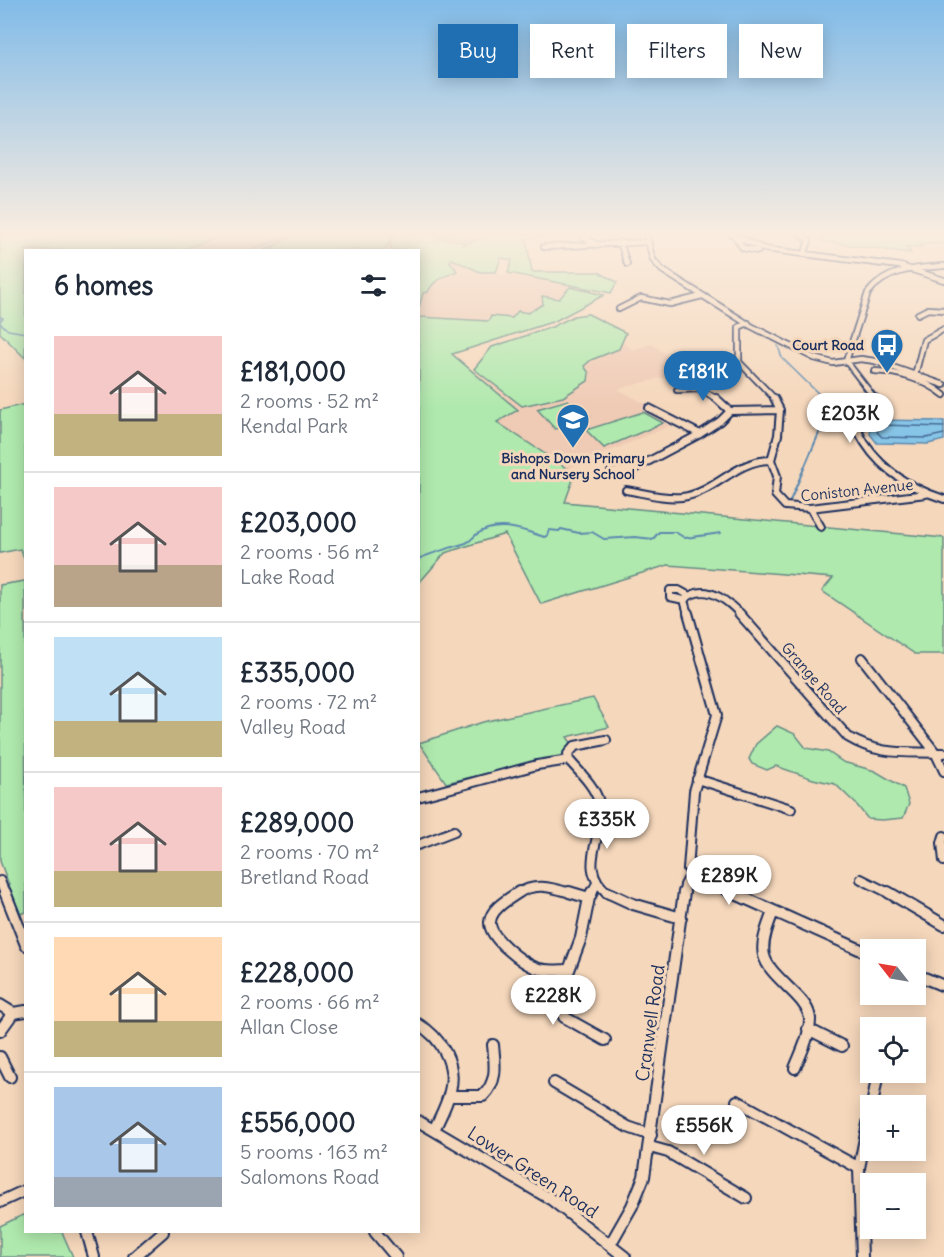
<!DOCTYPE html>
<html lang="en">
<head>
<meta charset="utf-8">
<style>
	body { margin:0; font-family:Delius,sans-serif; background:#f2f2f3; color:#1f2937; height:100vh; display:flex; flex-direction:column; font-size:22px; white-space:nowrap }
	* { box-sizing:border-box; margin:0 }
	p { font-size:20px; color:#747a83 }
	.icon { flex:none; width:33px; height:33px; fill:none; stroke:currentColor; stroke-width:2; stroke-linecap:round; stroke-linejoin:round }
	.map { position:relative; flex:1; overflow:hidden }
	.panel { position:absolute; left:24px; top:249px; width:396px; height:984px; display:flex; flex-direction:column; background:#fff; border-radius:0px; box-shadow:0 3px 15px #0003 }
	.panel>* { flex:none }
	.guide { position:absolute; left:438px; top:24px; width:416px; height:54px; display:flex; gap:12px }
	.needle { width:39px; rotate:301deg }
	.controls { position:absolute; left:860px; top:939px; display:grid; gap:12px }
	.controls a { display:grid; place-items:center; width:66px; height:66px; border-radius:0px; background:#fff; box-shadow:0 3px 15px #0003; font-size:30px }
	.price { position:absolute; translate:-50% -51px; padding:0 14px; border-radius:21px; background:#fff; color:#222; font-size:20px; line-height:39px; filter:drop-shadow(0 2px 3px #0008) }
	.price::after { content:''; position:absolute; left:50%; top:36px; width:18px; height:14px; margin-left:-9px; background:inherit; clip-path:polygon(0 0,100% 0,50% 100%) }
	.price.on { background:#1f6fb2; color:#fff }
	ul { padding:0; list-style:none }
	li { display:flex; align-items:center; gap:18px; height:150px; padding:0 30px }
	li+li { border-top:2px solid #e0e1e3 }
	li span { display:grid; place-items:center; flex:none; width:168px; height:120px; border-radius:0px; color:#555 }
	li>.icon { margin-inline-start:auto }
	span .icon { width:72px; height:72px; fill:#fffc; stroke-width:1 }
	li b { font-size:26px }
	h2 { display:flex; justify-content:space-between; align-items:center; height:72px; padding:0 30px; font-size:26px }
	.tag { padding:0 21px; border-radius:0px; background:#fff; box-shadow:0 3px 15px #0003; font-size:21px; line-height:54px }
	.tag.on { background:#1f6fb2; color:#fff }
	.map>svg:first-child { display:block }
</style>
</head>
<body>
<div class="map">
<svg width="944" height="1257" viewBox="0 0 944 1257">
	<rect width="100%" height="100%" fill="#f5d7bb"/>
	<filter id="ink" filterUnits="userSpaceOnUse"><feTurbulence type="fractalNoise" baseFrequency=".0167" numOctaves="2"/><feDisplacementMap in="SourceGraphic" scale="12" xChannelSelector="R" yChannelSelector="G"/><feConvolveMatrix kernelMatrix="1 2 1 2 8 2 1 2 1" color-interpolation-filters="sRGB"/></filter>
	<g filter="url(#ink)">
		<!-- built -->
		<path fill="#efcab4" d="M396,234l44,3 25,5 -12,13 27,17 47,5 77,18 -49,26 -123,39 -13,1 -1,-111h-31z
			M588,314l38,19 -5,9 12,8 19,-6 14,11 7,20 -55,14 27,15 1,6 26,15 -112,47 -63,-50 21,-12 -44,-41 18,-22 60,-20 22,-11z"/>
		<!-- green -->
		<path fill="#afe9ad" stroke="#658c86" stroke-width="1.5" d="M0,234h225l-43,16h-156l-1,108 -25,-25z
			M298,234h95l-8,16h-121z
			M396,234h67l10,5 -3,2 -15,-4 -26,-1 36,6 -2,3 26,-11h61l-24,5 6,33h67l18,10 -6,11 -103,-20 4,-13 -11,-2 -5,14h-16l-28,-13 -2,3 7,9c-11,5 -24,9 -29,21l-5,1 -4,15 -1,-58h-26l-2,-6z
			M824,234h120v9l-25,2 2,2h-15l5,6 -90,-12z
			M570,287l34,8 -49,26 -103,33 66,56 -21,12 78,52 -10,28 379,36v116h-29l-93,-63 11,-13 -165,-13 -127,39 -36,-70 -60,19 -26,30v-266l70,4 2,-5 21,2 6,-7 10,2 15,-9 -1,-8 17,3z
			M588,314l38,19 -7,16 -28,11 -7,6 5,7 -1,8 -25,16 -41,9 -48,-37 18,-22 60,-20 22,-11z
			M568,400l22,16 -6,3v4l-29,6 -18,-20z
			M25,404l1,153 -2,1 -4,-9 -20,4v-143z
			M643,412l20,11 -59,25 -18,-18z
			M25,581l1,331 -6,2 -20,-53v-276z
			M593,698l16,29 -42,10 5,7 -7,6v5l-119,28 -27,-40 64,-21z
			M777,726l18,8 11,14 22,4 15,10 32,9 29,17 5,16 -6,14 -21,2 -14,-1 -12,-15 -21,-20 -22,-5 -37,-13 -9,4 -15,-6 -3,-5 7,-15z
			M25,1214l1,18h36l11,25h-73v-31z"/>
		<!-- water -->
		<path fill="#87c5e7" stroke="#5c89b0" stroke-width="1.5" d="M878,420l66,1v19l-16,4 -51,-1 -7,-9 1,-8z"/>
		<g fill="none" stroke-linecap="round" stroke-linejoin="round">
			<!-- shore -->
			<path stroke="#466b95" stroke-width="1.5" d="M944,427l-62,-2 -5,7 5,5 44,1 18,-4"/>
			<!-- stream-far1 -->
			<path stroke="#5c89b0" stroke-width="1.5" d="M253,250l38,-16
				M0,317l3,1 -3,3
				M0,323l8,7 18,3
				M778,346l4,12 43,42"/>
			<!-- stream -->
			<path stroke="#5c89b0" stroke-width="2" d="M790,501l41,-96 -7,-7
				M418,559c16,-7 32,-11 48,-16 5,-2 7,-6 11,-9 21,-14 46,-4 67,3l3,-1 2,-6 10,1 2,-2 18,4 13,-1 12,7 31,-2 18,2 6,-7h16l10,6 36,-5"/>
			<!-- street-far3 casing -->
			<g stroke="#1b2f5e" stroke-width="8">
				<path id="street-far3" d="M646,234l7,26 9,10 89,56 63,32 19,5 28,-4 14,2 69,24
					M731,234l33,15 136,17 44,14
					M800,234l9,6 -4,13
					M588,236l-5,1 11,6
					M736,238l7,10 15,3
					M620,242l7,22
					M544,247l105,-5
					M619,309l22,-11 29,6 32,-8
					M918,314l10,-5 16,1
					M748,323l-9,4v35l37,38
					M874,371c24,1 52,9 70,24
					M915,375l9,-35 20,-11
					M677,390l24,-1 17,11
					M876,400l-30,-39 22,-68c18,-24 48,-25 76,-27"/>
			</g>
			<!-- street-far2 casing -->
			<g stroke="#1b2f5e" stroke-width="10">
				<path id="street-far2" d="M716,398l14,13
					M774,398l6,12 -2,25 -7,25 6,16 -2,19 10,11 25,2 116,-14
					M875,398l6,8 -23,25c17,35 49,56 86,68
					M649,408l51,26
					M611,472l23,-3 66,-35 20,-13 10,-10 50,-1
					M626,490c18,3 38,9 56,7 33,-4 53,-37 89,-37
					M810,508l11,19
					M684,600l-14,-3v-7h9l9,5
					M688,614l-4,-14c20,-18 41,-2 56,14"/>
			</g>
			<!-- street-far1 casing -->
			<g stroke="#1b2f5e" stroke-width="12">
				<path id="street-far1" d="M688,613l29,102 -23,76 -6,78 45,25
					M739,613l109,124c33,20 60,14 96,16
					M862,658l73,94 9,19
					M569,760c11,13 25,25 30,42 9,34 -26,64 10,92
					M569,760l-1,-6 7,-8 31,-6
					M697,779l94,30
					M418,797l119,-32 32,-5
					M944,836l-2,7 2,18
					M418,845l36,-14
					M861,879l30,15
					M0,881l5,13
					M517,894c19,-13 36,-6 57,0
					M591,894l6,-11
					M684,894l1,-9 7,-13"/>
			</g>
			<!-- street casing -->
			<g stroke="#1b2f5e" stroke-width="14">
				<path id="street" d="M5,892l21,53
					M519,892c-10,7 -28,16 -29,30 -1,16 33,41 46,46 9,4 23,2 33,2l12,-32 8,-40
					M569,892l20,6
					M607,892l26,12 48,14
					M731,892l139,62
					M888,892l56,33
					M589,898l3,-6
					M773,912c-19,47 -10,50 23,83 7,7 13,14 14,24 0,17 -9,34 -15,49
					M565,970c6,17 -4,30 -1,47l41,23
					M915,974l29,12
					M0,1005l13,8 13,-2
					M418,1024c23,13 39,41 32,67 -3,14 -10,26 -16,39
					M808,1029l34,17
					M0,1031l13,-18
					M0,1057l10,20
					M554,1083l74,44 23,8
					M449,1096h34c15,-15 12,-31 10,-51
					M737,1101l122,67
					M872,1106l6,-34
					M418,1121l134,79 73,57
					M650,1147l18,5 78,46
					M0,1202l26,-12
					M87,1232l7,25
					M375,1232l21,25
					M611,1243l21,-37 12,-29 40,-285
					M134,1257l29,-25
					M862,1257l-3,-89 11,-54"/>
			</g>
			<!-- street-far3 -->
			<use href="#street-far3" stroke="#f5d7bb" stroke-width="4.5"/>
			<!-- street-far2 -->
			<use href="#street-far2" stroke="#f5d7bb" stroke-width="6"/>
			<!-- street-far1 -->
			<use href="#street-far1" stroke="#f5d7bb" stroke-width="8"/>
			<!-- street -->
			<use href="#street" stroke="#f5d7bb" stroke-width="10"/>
		</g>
	</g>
	<!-- sky -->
	<linearGradient id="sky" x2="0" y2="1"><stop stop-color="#81bbe8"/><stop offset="0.57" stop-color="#faede0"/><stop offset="1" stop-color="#faede0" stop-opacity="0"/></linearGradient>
	<rect width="944" height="410" fill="url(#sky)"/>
	<!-- icons -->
	<defs>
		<g id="bus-pin" transform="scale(1.725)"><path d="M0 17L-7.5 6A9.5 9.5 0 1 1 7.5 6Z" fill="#1f6fb2" stroke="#f5d7bb"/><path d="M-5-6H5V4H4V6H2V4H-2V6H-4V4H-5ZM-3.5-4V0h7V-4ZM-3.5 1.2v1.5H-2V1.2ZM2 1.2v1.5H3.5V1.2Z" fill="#fff"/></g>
		<g id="school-pin" transform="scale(1.725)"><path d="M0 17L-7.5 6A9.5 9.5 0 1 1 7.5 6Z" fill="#1f6fb2" stroke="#f5d7bb"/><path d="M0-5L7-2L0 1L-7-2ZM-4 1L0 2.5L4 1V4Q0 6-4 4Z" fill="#fff"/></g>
	</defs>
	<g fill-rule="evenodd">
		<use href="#bus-pin" x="887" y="345"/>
		<use href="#school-pin" x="573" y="420"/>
	</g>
	<g text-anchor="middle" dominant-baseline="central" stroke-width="6" stroke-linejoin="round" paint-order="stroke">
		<!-- far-poi labels -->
		<g font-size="14" font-weight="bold" fill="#1b2f5e" stroke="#f5d7bb" text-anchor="end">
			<text x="864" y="345">Court Road</text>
			<text x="573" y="458" text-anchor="middle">Bishops Down Primary<tspan x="573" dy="16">and Nursery School</tspan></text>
		</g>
		<!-- street labels -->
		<g font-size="15" fill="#1b2f5e" stroke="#f5d7bb">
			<text transform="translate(857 490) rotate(-6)">Coniston Avenue</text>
			<text transform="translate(814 678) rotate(49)">Grange Road</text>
		</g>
		<!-- near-street labels -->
		<g font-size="18" fill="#1b2f5e" stroke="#f5d7bb">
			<text transform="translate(650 1023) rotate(-82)">Cranwell Road</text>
			<text transform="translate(533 1172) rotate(33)">Lower Green Road</text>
		</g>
	</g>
</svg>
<div class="controls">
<a><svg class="needle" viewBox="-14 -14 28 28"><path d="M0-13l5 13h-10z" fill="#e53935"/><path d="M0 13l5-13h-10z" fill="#747a83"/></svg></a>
<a><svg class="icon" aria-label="locate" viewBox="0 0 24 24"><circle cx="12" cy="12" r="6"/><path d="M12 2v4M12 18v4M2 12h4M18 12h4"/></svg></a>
<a>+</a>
<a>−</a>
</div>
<b class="price on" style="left:703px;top:402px">£181K</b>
<b class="price" style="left:850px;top:444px">£203K</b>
<b class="price" style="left:607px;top:850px">£335K</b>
<b class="price" style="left:729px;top:906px">£289K</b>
<b class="price" style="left:553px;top:1026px">£228K</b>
<b class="price" style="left:704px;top:1156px">£556K</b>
<div class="guide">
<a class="tag on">Buy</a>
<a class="tag">Rent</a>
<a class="tag">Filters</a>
<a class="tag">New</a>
</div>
<section class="panel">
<h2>6 homes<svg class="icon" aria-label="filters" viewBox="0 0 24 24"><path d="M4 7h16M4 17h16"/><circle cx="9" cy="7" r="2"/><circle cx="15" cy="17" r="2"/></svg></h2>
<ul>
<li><span style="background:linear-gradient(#f6c9c9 65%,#c2b280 0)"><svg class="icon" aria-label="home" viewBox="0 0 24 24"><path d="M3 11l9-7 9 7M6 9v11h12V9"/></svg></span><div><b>£181,000</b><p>2 rooms · 52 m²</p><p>Kendal Park</p></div></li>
<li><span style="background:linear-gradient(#f6c9c9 65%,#b9a48a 0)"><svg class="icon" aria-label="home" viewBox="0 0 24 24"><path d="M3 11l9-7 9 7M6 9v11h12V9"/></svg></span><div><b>£203,000</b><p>2 rooms · 56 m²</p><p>Lake Road</p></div></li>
<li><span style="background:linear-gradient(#bfe0f5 70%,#c2b280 0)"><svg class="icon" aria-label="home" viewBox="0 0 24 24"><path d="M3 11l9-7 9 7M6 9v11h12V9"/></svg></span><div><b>£335,000</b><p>2 rooms · 72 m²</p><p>Valley Road</p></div></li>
<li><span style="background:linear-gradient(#f6c9c9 70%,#c2b280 0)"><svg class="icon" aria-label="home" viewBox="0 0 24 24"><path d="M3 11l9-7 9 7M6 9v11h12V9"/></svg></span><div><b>£289,000</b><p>2 rooms · 70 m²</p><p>Bretland Road</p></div></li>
<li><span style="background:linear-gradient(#ffd9b3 70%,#c2b280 0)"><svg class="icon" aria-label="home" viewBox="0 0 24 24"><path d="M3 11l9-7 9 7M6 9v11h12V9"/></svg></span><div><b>£228,000</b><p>2 rooms · 66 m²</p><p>Allan Close</p></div></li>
<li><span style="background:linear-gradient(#a9c7e8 75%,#9aa5b1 0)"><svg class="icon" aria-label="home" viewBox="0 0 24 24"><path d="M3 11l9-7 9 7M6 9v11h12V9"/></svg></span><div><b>£556,000</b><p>5 rooms · 163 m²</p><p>Salomons Road</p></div></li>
</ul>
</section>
</div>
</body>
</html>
